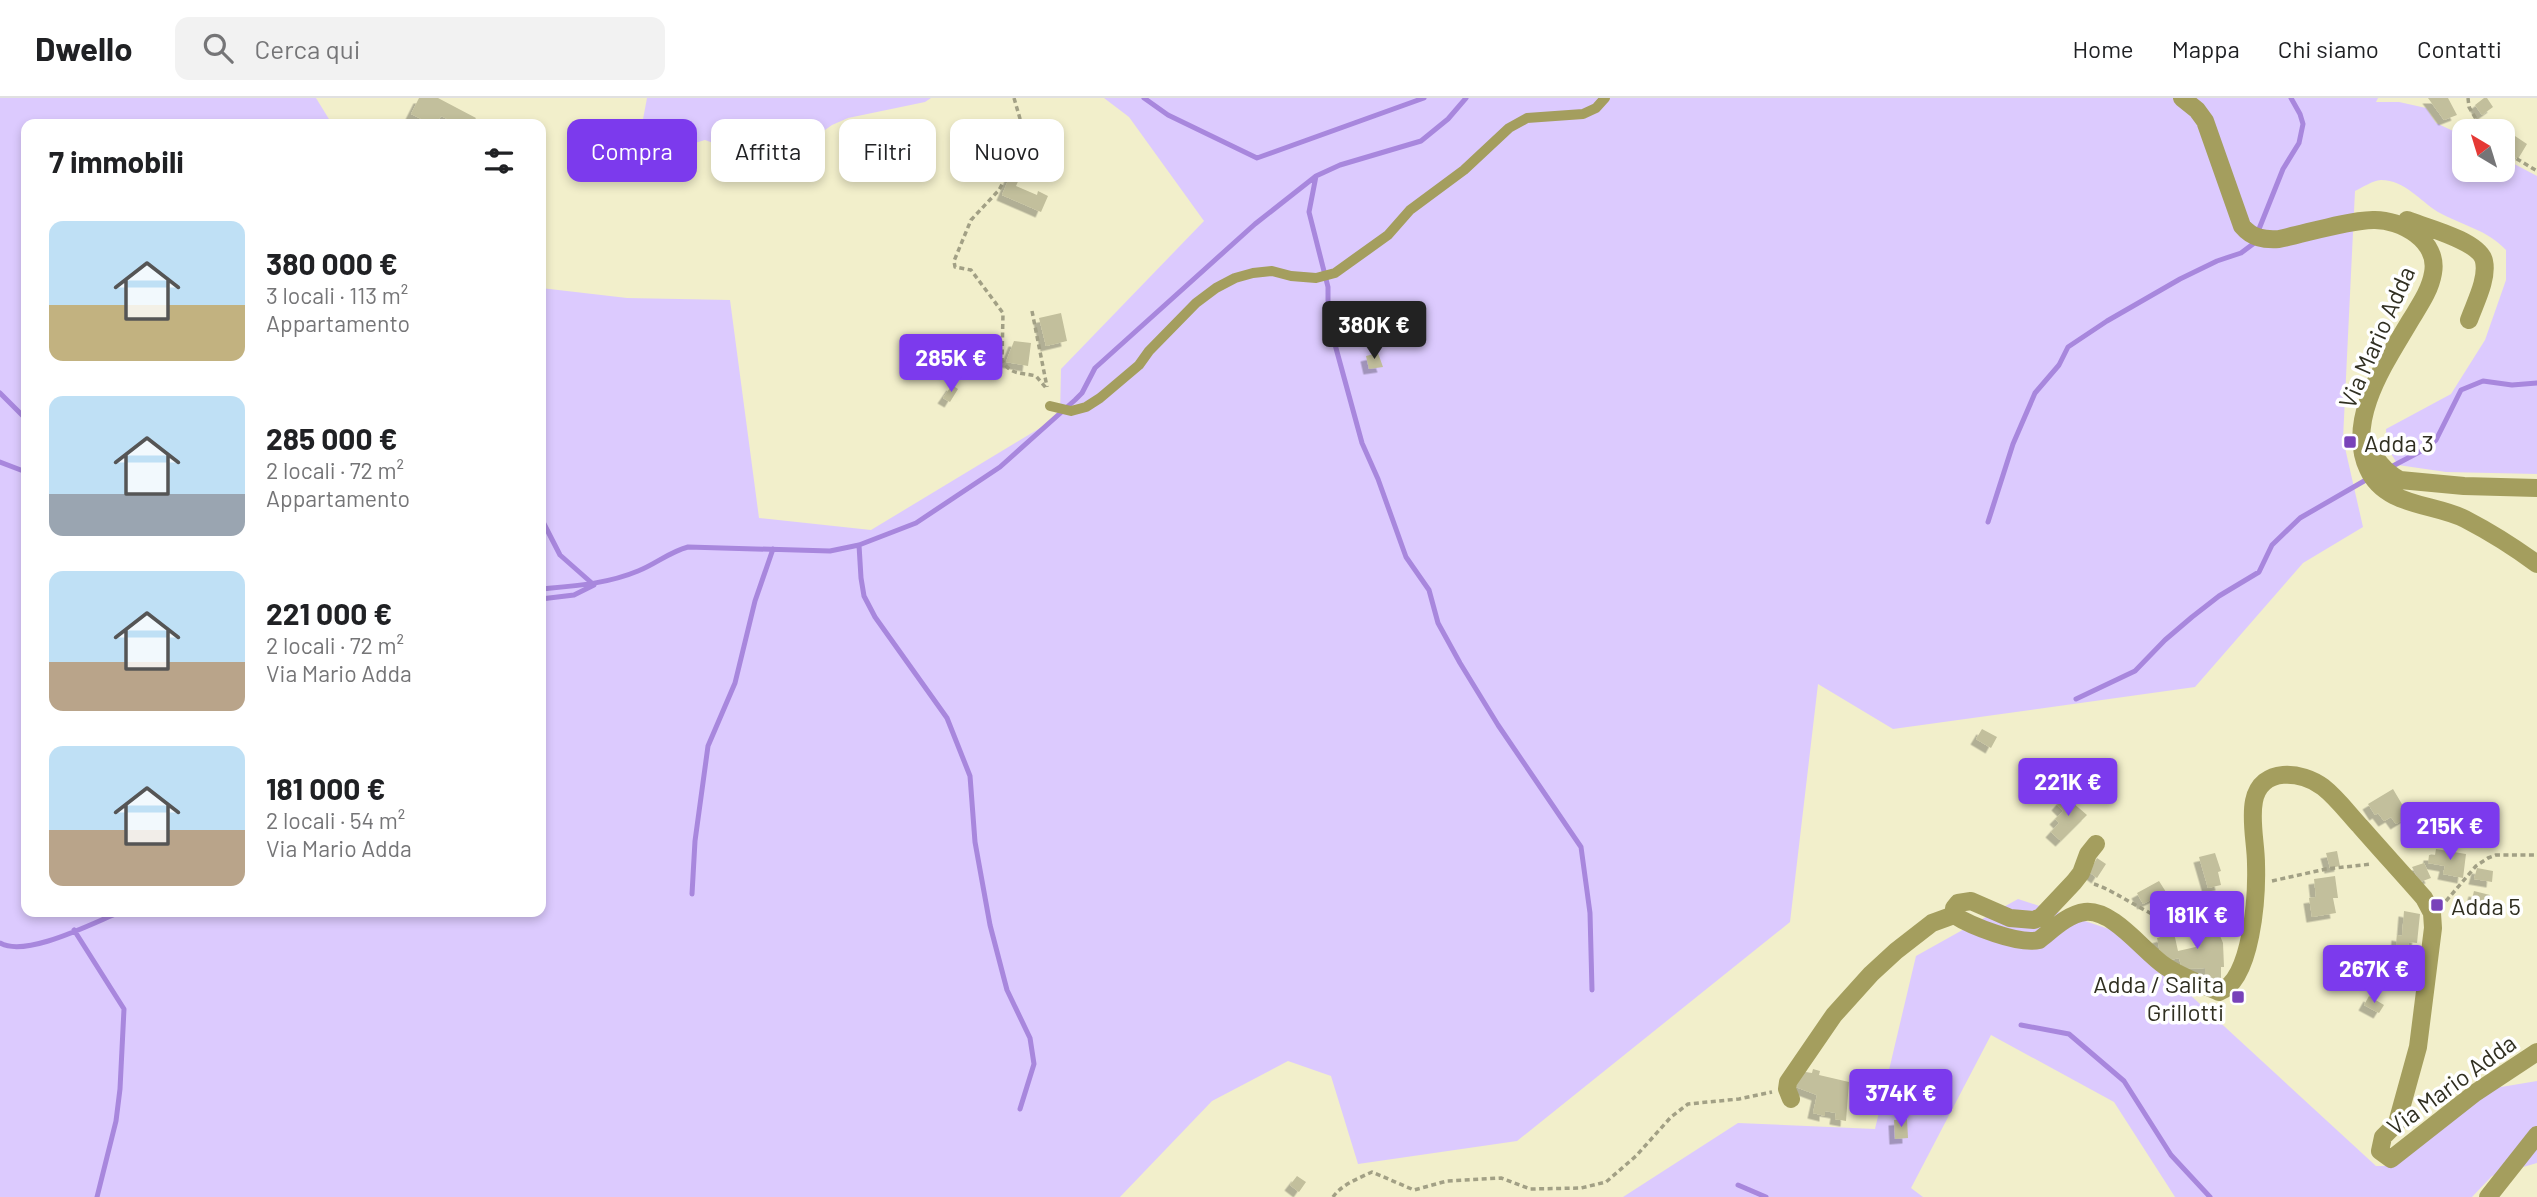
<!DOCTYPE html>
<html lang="it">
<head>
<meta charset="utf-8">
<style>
	body { margin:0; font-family:Barlow,sans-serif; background:#f2f2f2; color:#202124; height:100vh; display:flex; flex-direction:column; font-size:26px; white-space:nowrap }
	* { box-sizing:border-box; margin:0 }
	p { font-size:23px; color:#757577 }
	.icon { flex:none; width:38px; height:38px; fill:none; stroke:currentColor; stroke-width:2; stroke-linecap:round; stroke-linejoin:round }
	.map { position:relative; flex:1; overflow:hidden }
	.drawer { position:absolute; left:21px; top:21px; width:525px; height:798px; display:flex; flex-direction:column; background:#fff; border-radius:14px; box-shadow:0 4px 10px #0003 }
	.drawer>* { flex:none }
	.hud { position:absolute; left:567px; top:21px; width:665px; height:63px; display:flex; gap:14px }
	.needle { width:46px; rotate:322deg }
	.tools { position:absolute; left:2452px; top:21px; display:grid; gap:14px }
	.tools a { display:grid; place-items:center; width:63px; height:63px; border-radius:14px; background:#fff; box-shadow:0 4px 10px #0003; font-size:35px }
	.price { position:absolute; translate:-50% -60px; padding:0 16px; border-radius:7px; background:#7c3aed; color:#fff; font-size:23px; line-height:46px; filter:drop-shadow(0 2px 4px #0008) }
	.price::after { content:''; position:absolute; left:50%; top:42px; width:21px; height:16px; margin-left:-10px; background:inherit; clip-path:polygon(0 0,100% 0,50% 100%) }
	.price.current { background:#222; color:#fff }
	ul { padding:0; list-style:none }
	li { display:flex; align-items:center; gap:21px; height:175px; padding:0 28px }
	li span { display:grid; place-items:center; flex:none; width:196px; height:140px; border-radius:14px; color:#555 }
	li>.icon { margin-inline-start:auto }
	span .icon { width:84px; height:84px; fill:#fffc; stroke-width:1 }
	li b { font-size:30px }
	h2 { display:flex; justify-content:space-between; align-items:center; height:84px; padding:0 28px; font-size:30px }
	.tag { padding:0 24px; border-radius:14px; background:#fff; box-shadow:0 4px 10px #0003; font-size:24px; line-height:63px }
	.tag.current { background:#7c3aed; color:#fff }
	header { display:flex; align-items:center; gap:42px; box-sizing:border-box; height:98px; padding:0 35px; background:#fff; border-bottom:2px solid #e0e0e0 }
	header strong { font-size:33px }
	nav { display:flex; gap:38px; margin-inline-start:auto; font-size:24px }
	.search { width:490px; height:63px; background:#f2f2f2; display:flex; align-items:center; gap:18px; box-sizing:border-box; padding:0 24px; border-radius:14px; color:#757577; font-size:26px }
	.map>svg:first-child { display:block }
</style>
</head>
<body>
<header>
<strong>Dwello</strong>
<div class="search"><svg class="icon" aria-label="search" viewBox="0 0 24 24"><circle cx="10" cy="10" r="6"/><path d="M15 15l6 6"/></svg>Cerca qui</div>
<nav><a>Home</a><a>Mappa</a><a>Chi siamo</a><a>Contatti</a></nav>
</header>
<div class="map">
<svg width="2537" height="1099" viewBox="0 0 2537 1099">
	<defs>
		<filter id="shadow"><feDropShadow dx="-5.5" dy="5.5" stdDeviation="0" flood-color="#0004"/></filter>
	</defs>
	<rect width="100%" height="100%" fill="#f2efcb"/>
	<!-- green -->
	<path fill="#dccafe" d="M0,0h316l16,26h-306v788h515v-624l86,10 103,2 29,218 112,12 189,-114 1,-47 143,-148 -75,-104 -25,-19h1274l-2,4h23l27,6 10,15 28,13v34h38l1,-12 34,18v298l-91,-2 -48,-7 -11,-18 -1,-18 65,-35 34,-54 21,-60v-30c-18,-20 -45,-25 -68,-38 -18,-11 -33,-32 -57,-32 -9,1 -18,7 -26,11l-12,248 20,88 -60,36 -108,124 -302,42 -75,-45 -28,238 -273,219 -159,23 -27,-88 -43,-15 -76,40 -92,96h-1120z
		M647,0h284l-6,4 -77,16 -16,7 -44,31 -34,2 -49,-18 -17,5 -17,22 -17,4 -16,-11 -1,-9z
		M2018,801l106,35 252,232h16l103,-78 42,-7v82l-45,13 -20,21h-297l-61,-95 -123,-67 -80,153 12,9h-300l115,-74 137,6 41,-173z"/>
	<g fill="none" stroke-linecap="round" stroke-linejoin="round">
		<!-- stream -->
		<path stroke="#a887dd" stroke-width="5" d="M1144,0l24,17 89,43 167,-60
			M1316,78l-7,36 19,75v32l34,124 16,36 28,78 23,33 9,33 22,40 38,62 83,122 9,66 2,77
			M0,295l26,26
			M541,340v5
			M0,364l26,10
			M2389,370l36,-19 11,-9 25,-50 22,-9 29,4 25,-2
			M541,420l19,37 34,30 -20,10 -33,4
			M1988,424l25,-78 22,-51 24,-28 9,-18 39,-26 73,-42 37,-18 24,-8 12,-9 30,-75 16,-26 4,-19 -3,-10 -9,-16
			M859,447l2,33 3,18 11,21 72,101 23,58 5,66 15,83 17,65 23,48 4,26 -14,45
			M541,491c33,-3 66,-5 97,-18 18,-7 31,-19 50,-24l142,4 29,-6 57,-22 84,-56 75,-67 7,-7 13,-25 160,-144 61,-48 24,-11 81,-24 27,-22 18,-21
			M2076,601l59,-28 30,-31 27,-23 27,-21 40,-24 13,-27 28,-27 71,-41
			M692,796l3,-53 13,-95 27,-63 20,-82 18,-52
			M426,816v-2
			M74,832l50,79 -4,80 -4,32 -19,76
			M0,845c26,15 93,-20 120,-31
			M2021,927l48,9 55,47 47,74 39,42
			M1738,1087l28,12"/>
	</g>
	<!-- building -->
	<path fill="#c2bf9c" filter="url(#shadow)" d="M419,0h19l38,20 -4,6h-15l-16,-8 -5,8h-4l-21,-10z
		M2428,0h20l9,17 -13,5z
		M2484,0h3l6,9 -11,8 -7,-10z
		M2509,34l18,12 -9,15 -16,-10v-7z
		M1007,49l10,4 -6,14 -10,-4z
		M1012,73l9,4 -5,11 21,9 1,-4 10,5 -7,16 -39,-17z
		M1061,215l6,28 -21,5 -7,-28z
		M1014,243l17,2 -3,23 -22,-4z
		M1378,255l5,14 -14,2 -3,-13z
		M952,287l6,4 -8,13 -7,-4z
		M1982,631l15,8 -6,11 -15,-9z
		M2393,691l16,27 -13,8 -5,-7 -7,4 -6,-8 -3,2 -7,-11z
		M2065,698l22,19 -26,26 -10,-9 8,-9 -4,-4 8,-8 -6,-6z
		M2436,751l30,5 -3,24 -20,-4 2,-8 -17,-3 1,-8h6z
		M2337,753l3,15 -10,2 -4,-15z
		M2215,755l6,18 -3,1 3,13 -13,3 -9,-31z
		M2097,760l9,6 -9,14 -8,-6z
		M2424,765l7,15 -11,4 -8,-15z
		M2477,770l16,3 -1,11 -18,-3z
		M2335,778l3,22h-5l3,15 -24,4 -3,-19 7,-1 -2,-18z
		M2159,783l7,11 -23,12 -6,-11z
		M2474,793l16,4 -2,12 -17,-4z
		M2404,813l16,3 -3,29 -8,-1 -1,8 -12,-3 1,-12 5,1z
		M2214,823l9,22 1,24h-3v11l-16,1v-11l-23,1 -3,-11 -17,4 -5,-24 17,-5 4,18 22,-5 2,-3 -6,-16 5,-1v-3z
		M2369,898l15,9 -5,8 -15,-8z
		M1813,971l7,2 -1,4 30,7 -3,39 -11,-2 1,-6 -11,-2v5l-12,-3 4,-18 -24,-9 6,-15 13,2z
		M1907,1021l1,19 -13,1 -1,-19z
		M1297,1078l9,6 -7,10 -9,-7z"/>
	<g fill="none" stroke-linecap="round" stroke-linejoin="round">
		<!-- path -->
		<path stroke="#a2a085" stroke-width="3.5" stroke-dasharray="5 3.5" stroke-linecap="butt" d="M1014,0l11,38 -10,25 -16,29 -28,30 -17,41 1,6 16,3 32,43 -1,47c9,16 19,12 34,16l11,13
			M2468,0l1,9 14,24
			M2502,52l35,21
			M1032,213l15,76
			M2272,783l54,-12 46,-5
			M2094,786c24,7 69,43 88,38 14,-3 21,-12 32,-20 7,-5 17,-6 26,-8
			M2446,803l30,-35 12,-8 8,-3h41
			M1333,1099c8,-12 26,-19 39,-25l42,18 33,-9 54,-3 29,11 51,-1 25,-6 30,-26 35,-39 17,-13 51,-5 33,-7"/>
		<!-- lane -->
		<path stroke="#a49e5e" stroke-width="10" d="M1050,308l21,5 15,-4 14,-9 39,-33 10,-14 47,-48 20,-15 19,-10 18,-5 19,-2 19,5 25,2 19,-5 53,-38 22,-25 54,-40 45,-42 18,-10 56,-4 13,-6 9,-10"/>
		<!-- street -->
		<path stroke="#a49e5e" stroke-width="18" d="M2182,0l15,12 8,11 37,105c10,12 22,14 37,13 29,-6 65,-18 94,-19 28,-1 66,21 60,53 -3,18 -14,33 -23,48 -24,41 -65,99 -42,148 17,38 65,34 97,50 25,13 49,28 72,45
			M2407,122c18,7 73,21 77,41 4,18 -9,42 -15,59
			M2366,345c9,15 18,29 34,37l64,6 73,2
			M2096,746l-8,10 -7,19 -7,9 -33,35 -7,3 -24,-2 -39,-17 -13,2 -4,5v7c17,11 65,30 85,25 13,-10 29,-26 46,-28 28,-3 58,39 80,54 16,11 36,18 54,26 33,-12 38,-96 37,-128 0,-20 -6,-43 -2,-63 7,-35 48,-30 69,-14 14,11 25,26 37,39 21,24 43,48 64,72l8,15 1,15 -15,119 -21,76 -14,14 -3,14 11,8 84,-66 62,-41
			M1791,1001l-4,-10 1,-7 46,-67 37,-41 25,-23 36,-28 22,-8
			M2488,1099l49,-62"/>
	</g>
	<!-- markers -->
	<g fill="#7842b9" stroke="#fff" stroke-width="2.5">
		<rect x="2343" y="337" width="14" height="14" rx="3.5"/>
		<rect x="2430" y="800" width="14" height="14" rx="3.5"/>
		<rect x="2231" y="892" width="14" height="14" rx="3.5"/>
	</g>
	<g text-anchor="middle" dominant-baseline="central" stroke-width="7" stroke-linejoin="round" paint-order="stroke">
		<!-- street labels -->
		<g font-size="24" fill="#302f21" stroke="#fff">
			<text transform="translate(2376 239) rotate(-66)">Via Mario Adda</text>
			<text transform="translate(2451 986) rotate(-36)">Via Mario Adda</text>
		</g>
		<!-- poi labels -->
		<g font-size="24" fill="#302f21" stroke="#fff" text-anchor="start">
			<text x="2364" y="344">Adda 3</text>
			<text x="2451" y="807">Adda 5</text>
			<text x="2224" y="885" text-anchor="end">Adda / Salita<tspan x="2224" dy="28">Grillotti</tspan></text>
		</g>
	</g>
</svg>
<div class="tools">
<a><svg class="needle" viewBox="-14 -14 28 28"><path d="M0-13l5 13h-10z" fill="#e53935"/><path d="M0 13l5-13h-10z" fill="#757577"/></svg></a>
</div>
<b class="price current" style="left:1374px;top:263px">380K €</b>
<b class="price" style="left:951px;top:296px">285K €</b>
<b class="price" style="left:2068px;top:720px">221K €</b>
<b class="price" style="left:2450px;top:764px">215K €</b>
<b class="price" style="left:2197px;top:853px">181K €</b>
<b class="price" style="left:2374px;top:907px">267K €</b>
<b class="price" style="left:1901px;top:1031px">374K €</b>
<div class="hud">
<a class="tag current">Compra</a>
<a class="tag">Affitta</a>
<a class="tag">Filtri</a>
<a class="tag">Nuovo</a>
</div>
<section class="drawer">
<h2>7 immobili<svg class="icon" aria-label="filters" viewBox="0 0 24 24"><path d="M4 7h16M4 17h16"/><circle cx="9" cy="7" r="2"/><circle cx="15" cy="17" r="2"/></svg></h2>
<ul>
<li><span style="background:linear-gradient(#bfe0f5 60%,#c2b280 0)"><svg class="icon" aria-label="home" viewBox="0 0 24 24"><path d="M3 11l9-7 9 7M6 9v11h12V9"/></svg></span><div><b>380 000 €</b><p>3 locali · 113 m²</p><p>Appartamento</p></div></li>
<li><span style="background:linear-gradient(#bfe0f5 70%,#9aa5b1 0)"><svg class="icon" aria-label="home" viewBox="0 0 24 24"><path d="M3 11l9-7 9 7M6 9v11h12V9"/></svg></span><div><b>285 000 €</b><p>2 locali · 72 m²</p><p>Appartamento</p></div></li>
<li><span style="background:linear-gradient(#bfe0f5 65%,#b9a48a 0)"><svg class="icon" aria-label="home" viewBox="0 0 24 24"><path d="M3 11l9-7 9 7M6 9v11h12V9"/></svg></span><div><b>221 000 €</b><p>2 locali · 72 m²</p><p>Via Mario Adda</p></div></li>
<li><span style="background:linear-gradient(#bfe0f5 60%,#b9a48a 0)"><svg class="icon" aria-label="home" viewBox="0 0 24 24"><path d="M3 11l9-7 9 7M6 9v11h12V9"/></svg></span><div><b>181 000 €</b><p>2 locali · 54 m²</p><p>Via Mario Adda</p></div></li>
</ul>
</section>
</div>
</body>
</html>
